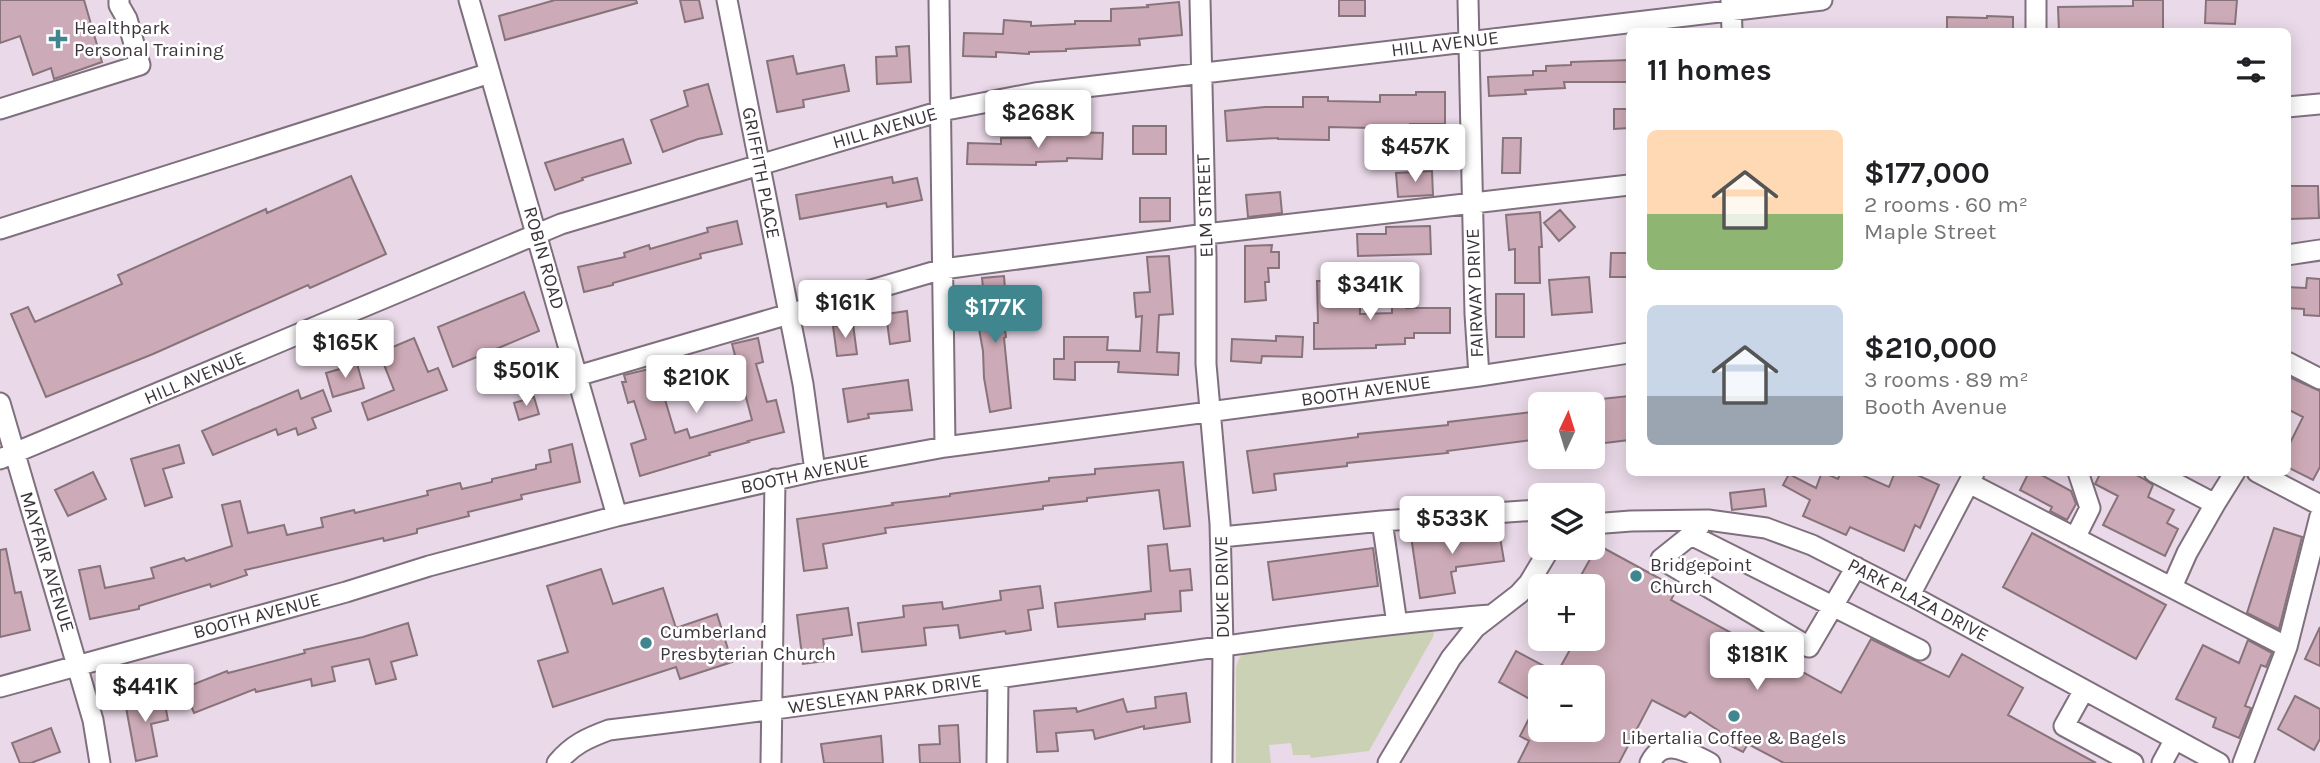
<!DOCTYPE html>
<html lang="en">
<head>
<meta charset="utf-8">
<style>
	body { margin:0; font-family:Karla,sans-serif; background:#f2f2f2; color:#202124; height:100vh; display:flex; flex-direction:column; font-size:26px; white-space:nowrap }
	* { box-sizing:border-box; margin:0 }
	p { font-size:23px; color:#757577 }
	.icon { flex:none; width:38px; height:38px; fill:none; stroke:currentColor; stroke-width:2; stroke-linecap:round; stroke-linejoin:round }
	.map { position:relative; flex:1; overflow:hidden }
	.drawer { position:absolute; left:1626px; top:28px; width:665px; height:448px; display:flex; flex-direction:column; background:#fff; border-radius:10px; box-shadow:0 4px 18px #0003 }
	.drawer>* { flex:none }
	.needle { width:46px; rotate:4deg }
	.fabs { position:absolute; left:1528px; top:392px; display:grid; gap:14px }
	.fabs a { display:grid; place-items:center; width:77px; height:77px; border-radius:10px; background:#fff; box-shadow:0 4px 18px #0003; font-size:35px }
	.price { position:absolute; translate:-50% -60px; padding:0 16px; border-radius:7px; background:#fff; color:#222; font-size:23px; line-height:46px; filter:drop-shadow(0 2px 4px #0008) }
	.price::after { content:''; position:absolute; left:50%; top:42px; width:21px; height:16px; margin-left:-10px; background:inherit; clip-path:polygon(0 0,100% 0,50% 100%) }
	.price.active { background:#3f868f; color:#fff }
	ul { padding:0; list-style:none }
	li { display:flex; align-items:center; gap:21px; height:175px; padding:0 21px }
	li span { display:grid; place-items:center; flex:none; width:196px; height:140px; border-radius:10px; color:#555 }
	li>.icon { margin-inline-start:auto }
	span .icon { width:84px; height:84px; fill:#fffc; stroke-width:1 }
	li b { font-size:30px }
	h2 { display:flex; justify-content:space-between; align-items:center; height:84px; padding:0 21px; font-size:30px }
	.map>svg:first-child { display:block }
</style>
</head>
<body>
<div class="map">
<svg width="2320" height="763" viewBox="0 0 2320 763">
	<rect width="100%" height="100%" fill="#ead9e8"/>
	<!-- green -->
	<path fill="#cbd1b5" d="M1432,630l2,2 -1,5 -64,114 -58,7 -1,-3h-17l-2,-12 -22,2 2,18h-35v-95c2,-10 5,-14 14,-18z"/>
	<!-- building -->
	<path fill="#cdaab7" stroke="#87737a" stroke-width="2" fill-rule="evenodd" d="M0,0h84l18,62 -48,17 -3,-11 -18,7 -13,-39 -20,7z
		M555,0h81l1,3 -132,37 -6,-24z
		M680,0h19l4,18 -18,4z
		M1339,0h26v16h-26z
		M2133,0h30v32h-30v-3l-74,3 -1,-25 75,-1z
		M2206,0h31l-2,24 -30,-1z
		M1179,2l3,33 -43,4 1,6 -74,4v2l-37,1v2l-33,-2v5l-33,-1 1,-23 39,1 1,-14 27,2v4l44,-2v-3h36v-12l37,-2 -1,-2z
		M1987,16l26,1v15h-66v-15l40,1z
		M909,46l2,36 -34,2 -1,-27 21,-1 -1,-9z
		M793,56l4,18 47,-9 5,26 -46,9 1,7 -27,5 -10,-51z
		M1629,60v22h-65l1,6 -40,2 1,4 -37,2 -1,-19 45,-2v-4h13v-5l25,-1v-3z
		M708,84l14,50 -24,5 -35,13 -12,-32 37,-14 -4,-15z
		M1416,92h29v32h-35v2l-39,2 -42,-1v13l-51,-1v-1l-51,3 -2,-30 40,-4h38v-10h25v4l52,1v-7h36z
		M1614,109h15v19l-15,1z
		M1133,126h33v28h-33z
		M1074,132l29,1 -1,26 -35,-1v3l-31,1v3l-69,-1 1,-21 33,1v-6h37v-3l36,-1z
		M1503,138h18l-1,35h-18z
		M623,139l8,24 -49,15 1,2 -28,10 -10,-27z
		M1432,171l1,24 -35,2 -2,-24z
		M351,176l35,78 -76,34 -2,-3 -155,69 -107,43 -35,-83 17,-7 7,15 87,-38 -4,-9 148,-66 1,4z
		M892,177l1,6 24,-5 5,22 -35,7 -1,-4 -86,16 -4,-24z
		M2290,186h28l1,32 -29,1z
		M1280,192l2,21 -34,4 -2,-22z
		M1140,198h30v23l-30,1z
		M1560,210l15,17 -16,14 -15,-18z
		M1540,212l2,35h-3l1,36h-25v-34l-6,1 -3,-35z
		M737,221l5,23 -42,10 1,4 -88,25v2l-29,7 -6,-25 47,-10 -1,-4 25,-8 1,4 58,-17 -1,-4z
		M1430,226l1,28 -73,2 -1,-22h29v-7z
		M1272,245l-1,7h8v16h-11l1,14h-4l1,18 -21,2v-56z
		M1611,253h18l-1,24h-18z
		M1169,256l4,58 -14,1 -2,37 22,1 -1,22 -60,-3 1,-10h-44v18l-21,-1v-20h10v-22h44l-1,13 33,1 2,-35 -6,1 -2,-24 16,-1 -3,-35z
		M1004,276l2,25 -5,1 5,35 -2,1 7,70 -21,4 -6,-34 -1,-27 -6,-33 9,-1 -4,-39z
		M1589,277l3,35 -40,3 -3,-35z
		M2307,278l13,1v37l-16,-1v-6l-17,-1v-21l19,1z
		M1317,281h20l1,12h22v21l32,-1v-13h13l1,8h44v25h-36v5h-9v6l-29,1v3l-62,1v-26h4z
		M524,292l15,39 -86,36 -15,-40z
		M1496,294h28v43h-28z
		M907,311l3,30 -20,3 -4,-30z
		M853,324l4,30 -20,2 -4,-30z
		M1276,336l27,1 -1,20 -40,-1 -1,7 -30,-2 1,-22 44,2z
		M414,338l14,34 10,-4 9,22 -79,30 -6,-17 32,-13 -13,-33v-5z
		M758,338l5,24 -7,2 11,38 9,-2 8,32 -36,9 1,1 -40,11 1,2 -70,21 -9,-32 15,-5 -12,-38 -6,2 -6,-21h4l-2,-7 46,-11 7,25 -14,4 12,40 12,-4 3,9 62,-18 -20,-76z
		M357,364l7,24 -31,9 -7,-24z
		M2287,376l33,15v76l-7,13 -26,-13v-18l16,-32 -16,-8z
		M908,380l4,30 -44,4 1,4 -21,4 -5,-33z
		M298,390l3,9 22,-9 8,21 -19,7 4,10 -18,7 -2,-7 -18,7 -2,-6 -63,26 -11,-24z
		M1629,396v44l-32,4 -2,-17 -3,1v-28z
		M534,397l5,17 -20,6 -5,-17z
		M1540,411v28l-93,12 1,2 -101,10v3l-73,8 2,16 -23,3 -6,-42 111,-14v-3l90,-9v-3z
		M572,444l8,38 -59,13 1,4 -54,13 1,4 -52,13v4l-33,8 -1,-3 -138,32 2,5 -36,12 -1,-3 -71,22v3l-49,10 -11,-49 21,-4 5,22 49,-10 -3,-10 33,-10 2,3 46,-15 -10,-41 18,-4 8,32 36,-8 3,10 36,-8 -2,-9 33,-8 1,3 73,-18 -1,-4 33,-8 2,6 30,-7v-3l44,-10v-4l15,-3 -2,-12z
		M179,445l5,18 -21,6 9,28 -27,9 -14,-47z
		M1183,462l7,64 -26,3 -5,-39 -72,8v3l-44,5v3l-158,19 1,5 -63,11 4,24 -23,3 -7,-52 96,-14 -1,-2 58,-7v-2l99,-13v-3l46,-4v-5z
		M93,472l13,27 -38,17 -13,-26z
		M1822,472l16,7 3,-7h14l34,15 6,-15h16l28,13 -19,43 -5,-3 -11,26 -54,-24 -4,8 -43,-19 7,-16 -27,-15 6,-11 27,14z
		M2029,472h7l35,19 5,13 -9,16 -17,-9 2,-4 -32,-17z
		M2101,472h30l13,7 9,6 -5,12 26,13 -7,13 11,6 -13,27 -62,-31 15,-29 -23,-12z
		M1764,489l2,17 -34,4 -2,-17z
		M1498,525l6,36 -48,6v4l-5,1 4,21 -35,5 -9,-62z
		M2274,528l28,9 -23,92 -32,-16z
		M2032,533l134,72 -30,54 -133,-72z
		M1167,544l3,27 20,-2 2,21 -12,1 1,20 -36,3v5l-87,8 -3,-24 96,-12 -3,-45z
		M1598,545l79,43 -6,12 170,93 30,-54 78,38 13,-23 61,34 -15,27 88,48h-312l-36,-19 -5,8 -26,-13 2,-8 -29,-19 -5,5 -33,-17 -33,63h-101l11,-22 -9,-5 17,-33 -38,-21 17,-31 41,22 19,-34h16v-53h-17zM1540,677h52v53h-52z
		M1373,548l5,38 -105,14 -5,-38z
		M6,549l9,44 6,-1 9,38 -30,7v-87z
		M601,569l12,35 50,-16 13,40 41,-14 15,48 -52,17 -4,-12 -123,40 -15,-46 30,-9 -21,-66z
		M1040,586l3,22 -15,2 3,20 -25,4 -1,-3 -45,7 -2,-13 -34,3 2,17 -64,7 -4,-29 46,-6 -1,-11 39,-4 1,7 58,-9 -1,-9z
		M848,608l4,27 -29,4 3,22 -23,3 -6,-49z
		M408,623l9,32 -26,7 5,17 -20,5 -7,-25 -37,8 3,14 -23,5 -1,-7 -55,13 -1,-3 -61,24 -10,-25 43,-17 1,2 77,-20 -1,-3 59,-13z
		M2320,627v39l-15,-7z
		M2248,640l24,13 -6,14 -5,-2 -16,41 6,2 -12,30 -26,-11 3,-9 -40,-19 27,-54 36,18z
		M1186,693l4,29 -46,7v-3l-49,13 -2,-9 -37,3 2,18 -21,1 -3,-41 42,-3 1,4 46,-13 4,13 29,-4 -1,-11z
		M163,694l5,26 -17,4 6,32 -21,5 -11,-59z
		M2295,696l25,13v30l-6,11 -36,-21z
		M958,725l2,38h-40l-1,-18 21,-1 -1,-18z
		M51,728l9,24 -29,11h-11l-8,-20z
		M881,736l2,27h-59l-3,-19z"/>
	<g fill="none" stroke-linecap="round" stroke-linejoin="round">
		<!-- minor casing -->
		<g stroke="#7f707e" stroke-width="23">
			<path id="minor" d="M469,0l148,516
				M727,0l76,384 12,87
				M939,0l6,447
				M1200,0l6,257v107l14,159 3,123 -1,117
				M1468,0l7,314 4,62
				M1731,0l1,32
				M2036,0v32
				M2287,107l33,-3
				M0,109l140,-44 -13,-46 -8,-14v-5
				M0,229l490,-156
				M2287,255l33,-5
				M2287,362l33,17
				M577,376l366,-107 263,-35 423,-49
				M0,403l93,317 7,43
				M0,459l561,-235 380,-113 94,-18 787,-93
				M2154,472l61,32 20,-32
				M2257,472l63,33
				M1969,483l318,164
				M1382,521l155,-11 3,2
				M1592,524l39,-3 77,-1 58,8 46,17 98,50 309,168
				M1699,527l-8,8 229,115
				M1691,535l-30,24 148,88 47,-80
				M1221,537l161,-16 15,103
				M2075,538l15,-30 -12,-36
				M2172,587l15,-34 28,-49
				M1910,595l64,-122
				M0,687l346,-95 83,-26 188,-50 198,-45 130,-24 534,-71 150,-23
				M2084,690l-20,36 69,37
				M557,763c15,-18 30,-25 52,-33 182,-21 363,-49 545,-74 112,-16 224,-32 336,-41
				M771,763l4,-284
				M997,763l1,-85
				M1388,763l63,-105 24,-30 44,-34 10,-11 21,-35
				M1650,763c14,-28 40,-10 60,0
				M2162,763l13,-24
				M2243,763l44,-116 33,-131"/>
		</g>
		<!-- minor -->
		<use href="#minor" stroke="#fff" stroke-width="19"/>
	</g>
	<!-- markers -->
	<g fill="#3f868f" stroke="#fff" stroke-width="2.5">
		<path d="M54.5 28.5h7v7h7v7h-7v7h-7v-7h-7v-7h7z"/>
		<circle cx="1636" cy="576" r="7"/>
		<circle cx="646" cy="643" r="7"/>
		<circle cx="1734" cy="716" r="7"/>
	</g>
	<g text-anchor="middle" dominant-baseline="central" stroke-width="5" stroke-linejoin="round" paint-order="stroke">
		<!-- poi labels -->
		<g font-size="19" fill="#3c353b" stroke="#fff" text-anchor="start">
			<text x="74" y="28">Healthpark<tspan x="74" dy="22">Personal Training</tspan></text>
			<text x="1650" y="565">Bridgepoint<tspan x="1650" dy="22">Church</tspan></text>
			<text x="660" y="632">Cumberland<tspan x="660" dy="22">Presbyterian Church</tspan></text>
			<text x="1734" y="738" text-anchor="middle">Libertalia Coffee &amp; Bagels</text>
		</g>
		<!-- street labels -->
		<g font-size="19" fill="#3c353b" stroke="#fff">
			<text transform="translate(1445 44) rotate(-7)">HILL AVENUE</text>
			<text transform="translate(885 128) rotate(-16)">HILL AVENUE</text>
			<text transform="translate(761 173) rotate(79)">GRIFFITH PLACE</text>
			<text transform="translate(1205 206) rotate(-92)">ELM STREET</text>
			<text transform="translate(544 258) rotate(74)">ROBIN ROAD</text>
			<text transform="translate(1475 293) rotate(-92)">FAIRWAY DRIVE</text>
			<text transform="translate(195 378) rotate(-23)">HILL AVENUE</text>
			<text transform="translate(1366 391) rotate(-8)">BOOTH AVENUE</text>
			<text transform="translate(805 474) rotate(-12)">BOOTH AVENUE</text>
			<text transform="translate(47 562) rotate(73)">MAYFAIR AVENUE</text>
			<text transform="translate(1222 587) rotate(-91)">DUKE DRIVE</text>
			<text transform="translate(1918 600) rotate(28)">PARK PLAZA DRIVE</text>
			<text transform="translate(257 616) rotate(-15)">BOOTH AVENUE</text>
			<text transform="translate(885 694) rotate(-8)">WESLEYAN PARK DRIVE</text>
		</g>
	</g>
</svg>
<div class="fabs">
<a><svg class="needle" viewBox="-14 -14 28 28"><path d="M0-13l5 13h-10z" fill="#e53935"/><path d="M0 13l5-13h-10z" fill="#757577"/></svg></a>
<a><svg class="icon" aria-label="layers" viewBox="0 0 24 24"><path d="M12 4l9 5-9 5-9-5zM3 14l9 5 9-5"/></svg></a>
<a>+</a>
<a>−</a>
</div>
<b class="price" style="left:1038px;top:150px">$268K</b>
<b class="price" style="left:1415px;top:184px">$457K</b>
<b class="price" style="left:1370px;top:322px">$341K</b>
<b class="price" style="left:845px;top:340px">$161K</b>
<b class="price active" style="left:995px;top:345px">$177K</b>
<b class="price" style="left:345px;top:380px">$165K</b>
<b class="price" style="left:526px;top:408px">$501K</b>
<b class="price" style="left:696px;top:415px">$210K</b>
<b class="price" style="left:1452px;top:556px">$533K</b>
<b class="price" style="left:1757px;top:692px">$181K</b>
<b class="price" style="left:145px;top:724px">$441K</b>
<section class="drawer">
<h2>11 homes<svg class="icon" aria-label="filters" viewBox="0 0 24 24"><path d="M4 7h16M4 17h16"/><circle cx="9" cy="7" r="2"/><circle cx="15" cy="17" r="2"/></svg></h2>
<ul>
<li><span style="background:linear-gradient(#ffd9b3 60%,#8fb573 0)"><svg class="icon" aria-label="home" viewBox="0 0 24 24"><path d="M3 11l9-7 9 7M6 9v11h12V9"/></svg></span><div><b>$177,000</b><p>2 rooms · 60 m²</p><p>Maple Street</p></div></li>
<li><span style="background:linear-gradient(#c9d6e8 65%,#9aa5b1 0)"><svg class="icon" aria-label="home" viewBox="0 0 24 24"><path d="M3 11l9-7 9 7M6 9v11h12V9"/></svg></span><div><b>$210,000</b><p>3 rooms · 89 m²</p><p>Booth Avenue</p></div></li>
</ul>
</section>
</div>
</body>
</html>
